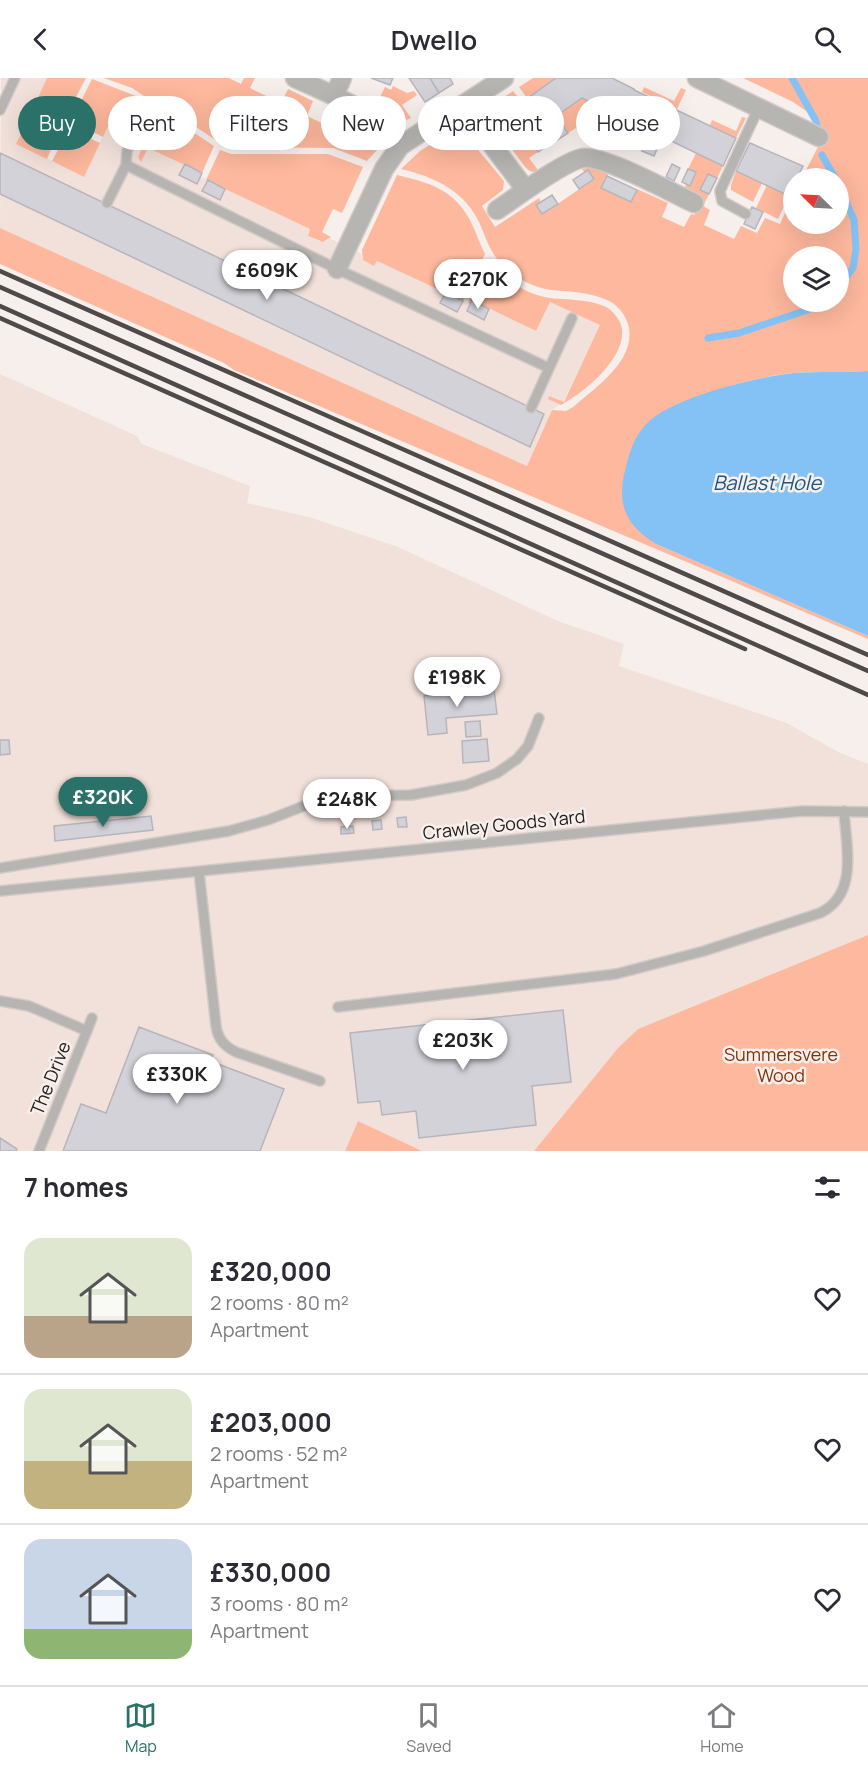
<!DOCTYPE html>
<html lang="en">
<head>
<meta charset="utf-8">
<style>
	body { margin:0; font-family:Manrope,sans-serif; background:#f7f7f7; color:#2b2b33; height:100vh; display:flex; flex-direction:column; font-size:22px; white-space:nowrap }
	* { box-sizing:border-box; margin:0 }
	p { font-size:20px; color:#7c7c81 }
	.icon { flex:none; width:33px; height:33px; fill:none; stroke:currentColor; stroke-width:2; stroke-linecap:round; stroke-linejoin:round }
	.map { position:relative; height:1073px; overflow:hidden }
	.side { display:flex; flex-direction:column; background:#fff; flex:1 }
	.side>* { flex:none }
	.hud { position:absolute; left:18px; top:18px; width:832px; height:54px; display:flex; gap:12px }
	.needle { width:39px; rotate:294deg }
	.fabs { position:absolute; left:783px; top:90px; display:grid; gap:12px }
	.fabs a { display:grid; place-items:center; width:66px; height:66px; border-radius:50%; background:#fff; box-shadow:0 6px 24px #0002; font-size:30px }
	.price { position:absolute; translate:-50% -51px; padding:0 14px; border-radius:21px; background:#fff; color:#222; font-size:20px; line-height:39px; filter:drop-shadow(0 2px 3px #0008) }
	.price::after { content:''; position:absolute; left:50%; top:36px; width:18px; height:14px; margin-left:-9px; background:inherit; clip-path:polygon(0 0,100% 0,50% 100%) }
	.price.on { background:#297169; color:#fff }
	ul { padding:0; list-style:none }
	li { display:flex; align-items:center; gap:18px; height:150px; padding:0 24px }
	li+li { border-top:2px solid #e1e1e2 }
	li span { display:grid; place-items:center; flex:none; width:168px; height:120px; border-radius:18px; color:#555 }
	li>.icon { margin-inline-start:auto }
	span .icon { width:72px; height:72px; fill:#fffc; stroke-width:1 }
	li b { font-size:26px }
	h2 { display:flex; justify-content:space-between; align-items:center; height:72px; padding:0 24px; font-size:26px }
	.chip { padding:0 21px; border-radius:27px; background:#fff; box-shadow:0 6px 24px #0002; font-size:21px; line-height:54px }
	.chip.on { background:#297169; color:#fff }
	header { display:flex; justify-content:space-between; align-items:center; height:78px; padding:0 24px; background:#fff; font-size:27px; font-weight:600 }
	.tab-bar { display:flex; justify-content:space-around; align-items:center; height:84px; border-top:2px solid #e1e1e2; background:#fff; font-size:16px; color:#7c7c81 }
	.tab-bar a { display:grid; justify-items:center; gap:3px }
	.tab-bar .on { color:#297169 }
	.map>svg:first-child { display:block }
</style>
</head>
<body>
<header><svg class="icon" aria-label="back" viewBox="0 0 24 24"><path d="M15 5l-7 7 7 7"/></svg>Dwello<svg class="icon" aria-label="search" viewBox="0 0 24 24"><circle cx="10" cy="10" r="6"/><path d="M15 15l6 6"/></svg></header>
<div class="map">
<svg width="868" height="1073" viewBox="0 0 868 1073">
	<rect width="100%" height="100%" fill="#f7efec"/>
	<!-- built -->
	<path fill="#f1e1da" d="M1,0h46l-30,66 67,32 34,-71 18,1 21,10 13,11 -11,22 -15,-6 -6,14 3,4 7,-13 54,25 -1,4 109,52 -2,7 11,5h8l2,-3 33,16 -1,3 13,9 3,-5 93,43 2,-4 64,31 14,-29 51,23 -38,77 -11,8 -25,56 -527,-238z
		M0,296l137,62 5,8 108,42 -3,17 62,14 89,30 160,74 66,23 -5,22 168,57 51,29 30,12v171l-230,94 -20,19 -84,103h-112l-64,-30 -13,30h-345z"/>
	<!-- green -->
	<path fill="#fdb89d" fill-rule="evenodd" d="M47,0h39l-11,21 -14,-2 -17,12 -9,-5z
		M104,0h125l12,6 3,-6h11l-5,10 31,15 7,-14 25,12 -6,15 23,11 7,-15c16,7 39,18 40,38l-10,11 -34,-13 -100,-1 -13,-4 -33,-22 -21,-10 -34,-23z
		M533,0h23l-29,20 -8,-11z
		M743,0h125v293c-25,2 -50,0 -75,2 -47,5 -91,21 -133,41l-4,130 212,92v3l-634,-269 -10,-7 -224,-99v-36l527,238 25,-56 14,1 7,-4c23,-20 65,-48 55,-83 -5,-15 -15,-23 -29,-27 -41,-12 -57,3 -94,-30 -14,-12 -18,-26 -25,-43 -15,-33 -45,-47 -79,-55l19,-18 37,-23 7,5 40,48 -1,9 -21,16 13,21 44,-29 2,4 -5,3 7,9 51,-35 -6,-9 -3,3 -3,-4c9,-3 18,1 26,5l-6,14 28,14 7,-13 31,14 -6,14 22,10 7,-13 3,1 8,-19 -17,-8 1,-4 4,1 6,-12 -8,-4 8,-16 27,13 -6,12 -9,-4 -7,16 8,4 -6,12 7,4 -6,15 30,14 7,-13 16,7 8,-15 15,6 13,-29 1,29h44v-46h-36l21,-41 -4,-17 -26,-18zM794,178h44v46h-44z
		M92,1l44,17 29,23 19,7 30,20 -12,27 -54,-25 -7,14 -3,-5 6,-14 15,6 11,-21 -15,-8 2,-4 -21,-9 -3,6 -15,-8 -15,32 -10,-5c3,-13 -1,-24 -12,-31z
		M393,8l14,7 7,-2 3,4 -15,10 9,13 -9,4 -6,-2 -12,-12 -3,1 -5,-4 9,-18 6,3z
		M644,9l30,14 7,-13 5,2 -9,19 -35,-17z
		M513,13l9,11 -22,16 17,25 21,-14 7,8 -11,8 4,7 -9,6 9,12c-5,3 -8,2 -12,-2l-41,-54 3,-6z
		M582,20l39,18 -6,13 -12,-6 -3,7 -9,-4 -7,14 -8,-12 -8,5 -5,-7 -11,8 -7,-10z
		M32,33l10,4c-3,12 -1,24 11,30l-6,14 -31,-15z
		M742,39l4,1 -10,20 -26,-13 2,-5 24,11z
		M629,42l34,17 -6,12 -11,-6 -4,8 -10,-5 3,-8 -12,-6z
		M89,60l11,5 -16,34 -32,-16 7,-13c11,4 23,0 30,-10z
		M220,72l11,4h97l35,13 -21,46 -9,-4 -11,23 9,5 -8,5 -15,-6 2,-7 -104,-49z
		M736,93l26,12 -9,19 -22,-12v-5z
		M397,97c33,8 56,14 73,45 6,11 9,23 15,34l-22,47 -86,-40 -3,5 -11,-6 -1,-10z
		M767,107l22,11 -11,23 -22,-11z
		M489,182c15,18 37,35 61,38 18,2 37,1 54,8 7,3 12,9 16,16 13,31 -35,70 -59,83l-13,-6 1,-3 15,6 36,-77 -50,-23 -14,29 -64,-31 -2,4 -2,-1z
		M868,857v216h-334l84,-103 20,-19z
		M358,1043l64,30h-77z"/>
	<!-- water -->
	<path fill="#84c2f5" d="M868,293v265l-212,-92c-27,-17 -39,-35 -32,-69 4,-16 7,-32 18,-46 20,-30 117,-53 153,-56 24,-2 49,0 73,-2z"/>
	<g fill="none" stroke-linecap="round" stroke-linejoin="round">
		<!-- stream -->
		<path stroke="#84c2f5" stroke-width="7" d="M792,0l24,43 2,10
			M822,77l13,23
			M838,106l16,36 2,29 -3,19 -15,20
			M708,260l31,-5 77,-26 6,-5"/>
	</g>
	<!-- building -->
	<path fill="#d3d2d9" stroke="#b6b5bc" stroke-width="1.5" d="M371,0h22l-3,7z
		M409,0h21l9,15 -14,9z
		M430,0h20l3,6 -14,9z
		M556,0h56l22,11v1l102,48 -13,28 -141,-68 -65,45 -17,-25z
		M603,45l12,6 -3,7 -12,-6z
		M563,48l5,7 -12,8 -4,-7z
		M623,54l12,6 -3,8 -13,-6z
		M545,59l4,8 -11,7 -5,-7z
		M646,65l11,6 -3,7 -12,-5z
		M750,65l53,23 -6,12h-3v7l-5,11 -53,-25z
		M0,75l544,261 -14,33 -530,-253z
		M185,86l17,9 -5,11 -18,-9z
		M672,86l8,4 -6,13 -8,-4z
		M688,91l8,3 -6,14 -8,-4z
		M588,92l6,9 -15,10 -6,-9z
		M708,96l9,4 -8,16 -9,-4z
		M607,98l30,14 -6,12 -30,-14z
		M208,102l17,9 -5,11 -18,-9z
		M552,117l6,9 -16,10 -6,-9z
		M752,129l11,5 -8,17 -11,-5z
		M446,214l17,9 -6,11 -17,-9z
		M472,222l17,9 -5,11 -17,-9z
		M494,611l3,25 -51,4 1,15 -19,2 -4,-39z
		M480,643l1,15 -15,1 -1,-15z
		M487,661l2,22 -26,2 -1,-22z
		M0,662h9l1,14 -10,1z
		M151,738l2,14 -98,11 -1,-15z
		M406,739l1,10h-9l-1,-9z
		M381,742l1,9 -9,1 -1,-9z
		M353,748l1,7 -13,1v-7z
		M563,932l8,72 -39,4 4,39 -117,13 -3,-27 -34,4 -2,-14 -22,2 -8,-70z
		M139,949l74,28 -3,6 74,28 -24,62h-197l18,-47 25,9z
		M0,1060l17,11 -1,2h-16z"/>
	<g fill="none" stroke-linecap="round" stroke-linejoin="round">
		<!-- service casing -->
		<g stroke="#d1cac7" stroke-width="12">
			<path id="service" d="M0,32l15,-32
				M126,87l211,104 212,99
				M107,125l19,-38 1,-14 17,-34
				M746,136l-24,-13 -2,-10 39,-84
				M531,330l41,-90
				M0,790l229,-37 39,-11 46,-18 22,-6 75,-1 55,-10 31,-12 20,-14 11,-13 11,-28
				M199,794l17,154c2,13 8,20 20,26l84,29
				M0,813l803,-80 65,1
				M0,923l29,5 58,25
				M338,929l278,-33 88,-23 116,-38c39,-19 26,-67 24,-102
				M39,1073l53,-133"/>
		</g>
		<!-- minor casing -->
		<g stroke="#d1cac7" stroke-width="21">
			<path id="minor" d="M295,0c39,18 80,32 105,68
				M697,0l122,59
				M334,18l8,-18
				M462,27l64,85
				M497,132c18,-12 67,-49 86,-52 21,-3 89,35 111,45
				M337,191l47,-100 16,-23 104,-68"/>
		</g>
		<!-- service -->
		<use href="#service" stroke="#b6b5b2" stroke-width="9"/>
		<!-- minor -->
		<use href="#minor" stroke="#b6b5b2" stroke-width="18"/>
		<!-- rail -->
		<path stroke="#4e4a49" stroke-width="4.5" d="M0,193l868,384
			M0,209l868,384
			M0,228l868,389
			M0,240l745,331"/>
	</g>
	<g text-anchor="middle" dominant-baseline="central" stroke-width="5" stroke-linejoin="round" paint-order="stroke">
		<!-- street labels -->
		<g font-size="18" fill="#23201f" stroke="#f7efec">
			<text transform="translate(504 746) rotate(-6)">Crawley Goods Yard</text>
			<text transform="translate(50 1000) rotate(-68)">The Drive</text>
		</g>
		<!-- park labels -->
		<g font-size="18" fill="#83320a" stroke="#f7efec">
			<text x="781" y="976">Summersvere<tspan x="781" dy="21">Wood</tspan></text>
		</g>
		<!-- water labels -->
		<g font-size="20" font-style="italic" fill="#1e5681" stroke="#f7efec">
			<text x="767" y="404">Ballast Hole</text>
		</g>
	</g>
</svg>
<div class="fabs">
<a><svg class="needle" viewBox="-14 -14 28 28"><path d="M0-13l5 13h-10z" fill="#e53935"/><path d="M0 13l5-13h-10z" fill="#7c7c81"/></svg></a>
<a><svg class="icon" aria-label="layers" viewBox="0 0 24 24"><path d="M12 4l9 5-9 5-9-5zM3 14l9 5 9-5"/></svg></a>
</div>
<b class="price" style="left:267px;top:223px">£609K</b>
<b class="price" style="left:478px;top:232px">£270K</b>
<b class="price" style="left:457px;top:630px">£198K</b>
<b class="price on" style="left:103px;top:750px">£320K</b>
<b class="price" style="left:347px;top:752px">£248K</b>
<b class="price" style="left:463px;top:993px">£203K</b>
<b class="price" style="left:177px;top:1027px">£330K</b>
<div class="hud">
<a class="chip on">Buy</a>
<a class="chip">Rent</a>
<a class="chip">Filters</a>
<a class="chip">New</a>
<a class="chip">Apartment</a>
<a class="chip">House</a>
</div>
</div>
<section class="side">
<h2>7 homes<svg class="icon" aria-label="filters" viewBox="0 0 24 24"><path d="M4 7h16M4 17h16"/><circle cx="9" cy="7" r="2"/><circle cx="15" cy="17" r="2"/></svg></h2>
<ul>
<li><span style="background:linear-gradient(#dfe7d0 65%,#b9a48a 0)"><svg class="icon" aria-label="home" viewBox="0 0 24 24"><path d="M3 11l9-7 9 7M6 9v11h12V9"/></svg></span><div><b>£320,000</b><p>2 rooms · 80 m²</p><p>Apartment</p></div><svg class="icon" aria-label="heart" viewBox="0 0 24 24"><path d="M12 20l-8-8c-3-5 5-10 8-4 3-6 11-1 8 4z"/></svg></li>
<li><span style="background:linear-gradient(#dfe7d0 60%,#c2b280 0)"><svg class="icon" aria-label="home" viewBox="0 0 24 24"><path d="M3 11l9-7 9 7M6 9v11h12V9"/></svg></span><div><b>£203,000</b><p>2 rooms · 52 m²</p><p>Apartment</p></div><svg class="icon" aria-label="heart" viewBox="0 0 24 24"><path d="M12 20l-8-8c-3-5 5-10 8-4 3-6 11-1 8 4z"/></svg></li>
<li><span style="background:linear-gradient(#c9d6e8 75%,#8fb573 0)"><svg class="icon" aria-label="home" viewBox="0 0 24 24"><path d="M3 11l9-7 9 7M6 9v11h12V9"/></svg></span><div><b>£330,000</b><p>3 rooms · 80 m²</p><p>Apartment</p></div><svg class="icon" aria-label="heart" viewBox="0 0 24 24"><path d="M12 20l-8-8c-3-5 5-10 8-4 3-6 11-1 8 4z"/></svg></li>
</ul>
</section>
<nav class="tab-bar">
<a class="on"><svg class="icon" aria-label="map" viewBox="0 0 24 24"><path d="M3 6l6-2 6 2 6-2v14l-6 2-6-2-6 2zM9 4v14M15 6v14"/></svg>Map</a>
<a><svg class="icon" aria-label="saved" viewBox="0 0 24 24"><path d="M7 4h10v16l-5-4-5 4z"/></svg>Saved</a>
<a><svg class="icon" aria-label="home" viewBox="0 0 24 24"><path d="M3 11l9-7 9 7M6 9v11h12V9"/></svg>Home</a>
</nav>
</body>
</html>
